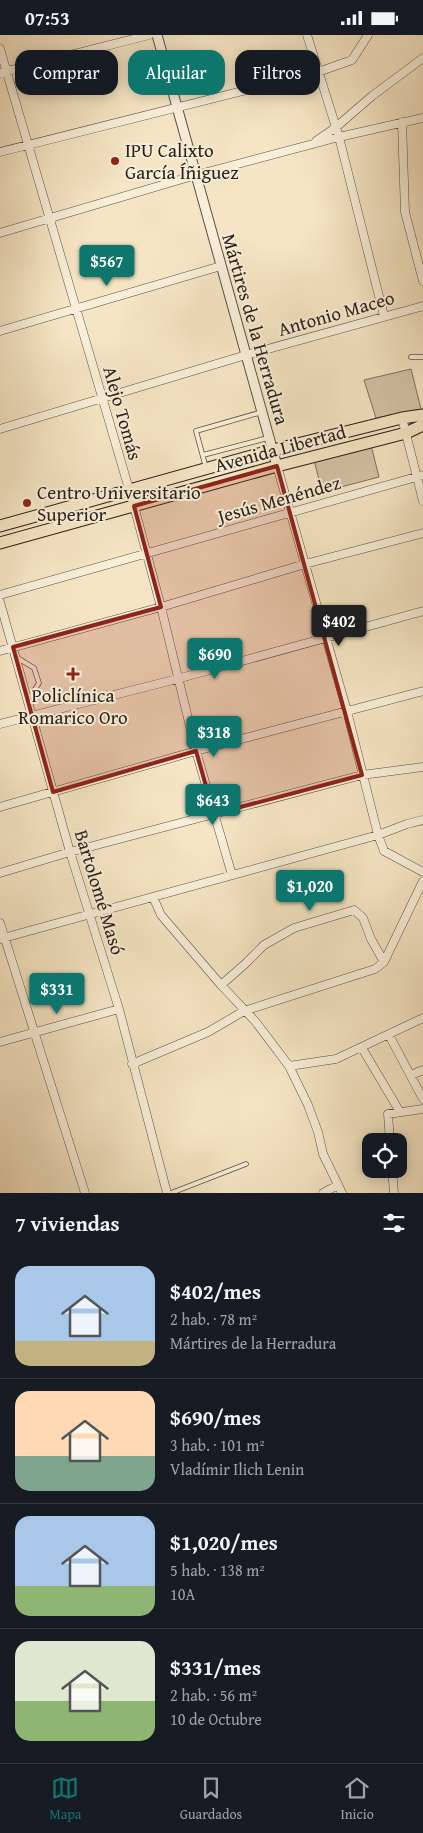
<!DOCTYPE html>
<html lang="es">
<head>
<meta charset="utf-8">
<style>
	body { margin:0; font-family:"Gentium Book Plus",serif; background:#20242c; color:#f1f3f6; height:100vh; display:flex; flex-direction:column; font-size:19px; white-space:nowrap }
	* { box-sizing:border-box; margin:0 }
	p { font-size:16px; color:#9ea1a6 }
	.icon { flex:none; width:28px; height:28px; fill:none; stroke:currentColor; stroke-width:2; stroke-linecap:round; stroke-linejoin:round }
	.map { position:relative; height:1158px; overflow:hidden }
	.sheet { display:flex; flex-direction:column; background:#171b24; flex:1 }
	.sheet>* { flex:none }
	.guide { position:absolute; left:15px; top:15px; width:394px; height:45px; display:flex; gap:10px }
	.buttons { position:absolute; left:362px; top:1098px; display:grid; gap:10px }
	.buttons a { display:grid; place-items:center; width:45px; height:45px; border-radius:10px; background:#171b24; box-shadow:0 2px 12px #0003; font-size:25px }
	.price { position:absolute; translate:-50% -42px; padding:0 11px; border-radius:5px; background:#0f766e; color:#fff; font-size:16px; line-height:32px; filter:drop-shadow(0 1px 2px #0008) }
	.price::after { content:''; position:absolute; left:50%; top:30px; width:15px; height:11px; margin-left:-8px; background:inherit; clip-path:polygon(0 0,100% 0,50% 100%) }
	.price.current { background:#222; color:#fff }
	ul { padding:0; list-style:none }
	li { display:flex; align-items:center; gap:15px; height:125px; padding:0 15px }
	li+li { border-top:1px solid #363941 }
	li span { display:grid; place-items:center; flex:none; width:140px; height:100px; border-radius:15px; color:#555 }
	li>.icon { margin-inline-start:auto }
	span .icon { width:60px; height:60px; fill:#fffc; stroke-width:1 }
	li b { font-size:21px }
	h2 { display:flex; justify-content:space-between; align-items:center; height:60px; padding:0 15px; font-size:21px }
	.chip { padding:0 18px; border-radius:15px; background:#171b24; box-shadow:0 2px 12px #0003; font-size:18px; line-height:45px }
	.chip.current { background:#0f766e; color:#fff }
	.status { display:flex; justify-content:space-between; align-items:center; height:35px; padding:0 25px; background:#171b24; direction:ltr }
	.status svg { height:14px; fill:currentColor }
	.menu { display:flex; justify-content:space-around; align-items:center; height:70px; border-top:1px solid #363941; background:#171b24; font-size:14px; color:#9ea1a6 }
	.menu a { display:grid; justify-items:center; gap:2px }
	.menu .current { color:#0f766e }
	.map>svg:first-child { display:block }
</style>
</head>
<body>
<div class="status"><b>07:53</b><svg viewBox="0 0 49 12"><path d="M0 12V9h3v3zM5 12V6h3v6zM10 12V3h3v9zM15 12V0h3v12zM26 1h20v11H26zM47 4h2v5h-2z"/></svg></div>
<div class="map">
<svg width="423" height="1158" viewBox="0 0 423 1158">
	<rect width="100%" height="100%" fill="#f5e5c4"/>
	<filter id="stains"><feTurbulence type="fractalNoise" baseFrequency=".004" numOctaves="4"/><feColorMatrix values="0 0 0 0 .2 0 0 0 0 .09 0 0 0 0 .02 0 0 0 .5 -.17"/></filter>
	<radialGradient id="worn" r=".72"><stop offset=".6" stop-color="#630" stop-opacity="0"/><stop offset="1" stop-color="#630" stop-opacity=".3"/></radialGradient>
	<!-- green -->
	<path fill="#d2c3a6" stroke="#7e705e" d="M411,334l10,40 -45,9 -12,-38z
		M371,410l8,32 -57,15 -8,-32z"/>
	<g fill="none" stroke-linecap="round" stroke-linejoin="round">
		<!-- service casing -->
		<g stroke="#5c5042" stroke-width="5.5">
			<path id="service" d="M411,322h12
				M203,420l65,-17
				M206,433l-10,-37 66,-19
				M16,622l18,11 5,15 -11,17
				M171,1158l75,-29"/>
		</g>
		<!-- minor casing -->
		<g stroke="#5c5042" stroke-width="9">
			<path id="minor" d="M307,0l32,102 45,179
				M0,14l134,457 27,101 35,144 36,124
				M0,38l149,-38
				M402,87l3,90 18,69
				M316,106l19,-13 37,-32 51,-38
				M0,117l318,-80 34,-12 16,-25
				M0,198l196,-58 143,-38 84,-19
				M0,296l221,-65
				M402,383l21,83
				M0,394l246,-74 177,-49
				M277,431l70,245 31,124 6,16 39,21
				M0,560l423,-120
				M0,567l70,250 49,157 48,184
				M0,616l161,-44 144,-43 118,-31
				M0,689l177,-45 246,-68
				M0,772l196,-56 227,-60
				M0,838l70,-21 292,-77 61,-8
				M153,862l8,18 60,70 34,36 34,45 19,39 10,27 5,22 19,39
				M0,888l85,270
				M0,904l378,-104 29,-11 16,-4
				M221,950l24,-21 19,-19 30,-17 60,-18 9,8 8,21 13,23
				M389,1000l34,64
				M0,1007l119,-33
				M362,1013l38,64
				M132,1029l76,-32 36,-21 131,-42 9,-7 39,-81
				M289,1031l47,-7 87,-41
				M411,1040l12,-5
				M390,1106l-2,-27 35,-5
				M392,1134l2,24
				M323,1158l15,-8"/>
		</g>
		<!-- tertiary casing -->
		<g stroke="#5c5042" stroke-width="11">
			<path id="tertiary" d="M157,0l120,431"/>
		</g>
		<!-- primary casing -->
		<g stroke="#291e16" stroke-width="13">
			<path id="primary" d="M0,491l273,-76 129,-32 21,-3
				M0,508l277,-77 129,-33 17,-8"/>
		</g>
		<!-- service -->
		<use href="#service" stroke="#f8eed9" stroke-width="4"/>
		<!-- minor -->
		<use href="#minor" stroke="#f8eed9" stroke-width="8"/>
		<!-- tertiary -->
		<use href="#tertiary" stroke="#f8eed9" stroke-width="9"/>
		<!-- primary -->
		<use href="#primary" stroke="#f5e5c4" stroke-width="11"/>
	</g>
	<!-- marked area -->
	<path fill="#8f2418" fill-opacity="0.2" stroke="#8f2418" stroke-width="4" stroke-linejoin="round" d="M277,431l85,309 -148,39 -18,-63 -143,41 -40,-145 148,-40 -27,-101z"/>
	<!-- markers -->
	<g fill="#8f2418" stroke="#f8eed9" stroke-width="2">
		<circle cx="115" cy="126" r="5"/>
		<circle cx="27" cy="468" r="5"/>
		<path d="M70.5 631.5h5v5h5v5h-5v5h-5v-5h-5v-5h5z"/>
	</g>
	<g text-anchor="middle" dominant-baseline="central" stroke-width="4" stroke-linejoin="round" paint-order="stroke">
		<!-- poi labels -->
		<g font-size="19" fill="#291e16" stroke="#f8eed9" text-anchor="start">
			<text x="125" y="115">IPU Calixto<tspan x="125" dy="22">García Íñiguez</tspan></text>
			<text x="37" y="457">Centro Universitario<tspan x="37" dy="22">Superior</tspan></text>
			<text x="73" y="660" text-anchor="middle">Policlínica<tspan x="73" dy="22">Romarico Oro</tspan></text>
		</g>
		<!-- street labels -->
		<g font-size="19" fill="#291e16" stroke="#f8eed9">
			<text transform="translate(336 278) rotate(-16)">Antonio Maceo</text>
			<text transform="translate(256 294) rotate(74)">Mártires de la Herradura</text>
			<text transform="translate(123 378) rotate(74)">Alejo Tomás</text>
			<text transform="translate(280 413) rotate(-15)">Avenida Libertad</text>
			<text transform="translate(279 464) rotate(-16)">Jesús Menéndez</text>
			<text transform="translate(100 857) rotate(73)">Bartolomé Masó</text>
		</g>
	</g>
	<rect width="100%" height="100%" filter="url(#stains)"/>
	<rect width="100%" height="100%" fill="url(#worn)"/>
</svg>
<div class="buttons">
<a><svg class="icon" aria-label="locate" viewBox="0 0 24 24"><circle cx="12" cy="12" r="6"/><path d="M12 2v4M12 18v4M2 12h4M18 12h4"/></svg></a>
</div>
<b class="price" style="left:107px;top:252px">$567</b>
<b class="price current" style="left:339px;top:612px">$402</b>
<b class="price" style="left:215px;top:645px">$690</b>
<b class="price" style="left:214px;top:723px">$318</b>
<b class="price" style="left:213px;top:791px">$643</b>
<b class="price" style="left:310px;top:877px">$1,020</b>
<b class="price" style="left:57px;top:980px">$331</b>
<div class="guide">
<a class="chip">Comprar</a>
<a class="chip current">Alquilar</a>
<a class="chip">Filtros</a>
</div>
</div>
<section class="sheet">
<h2>7 viviendas<svg class="icon" aria-label="filters" viewBox="0 0 24 24"><path d="M4 7h16M4 17h16"/><circle cx="9" cy="7" r="2"/><circle cx="15" cy="17" r="2"/></svg></h2>
<ul>
<li><span style="background:linear-gradient(#a9c7e8 75%,#c2b280 0)"><svg class="icon" aria-label="home" viewBox="0 0 24 24"><path d="M3 11l9-7 9 7M6 9v11h12V9"/></svg></span><div><b>$402/mes</b><p>2 hab. · 78 m²</p><p>Mártires de la Herradura</p></div></li>
<li><span style="background:linear-gradient(#ffd9b3 65%,#7fa58c 0)"><svg class="icon" aria-label="home" viewBox="0 0 24 24"><path d="M3 11l9-7 9 7M6 9v11h12V9"/></svg></span><div><b>$690/mes</b><p>3 hab. · 101 m²</p><p>Vladímir Ilich Lenin</p></div></li>
<li><span style="background:linear-gradient(#a9c7e8 70%,#8fb573 0)"><svg class="icon" aria-label="home" viewBox="0 0 24 24"><path d="M3 11l9-7 9 7M6 9v11h12V9"/></svg></span><div><b>$1,020/mes</b><p>5 hab. · 138 m²</p><p>10A</p></div></li>
<li><span style="background:linear-gradient(#dfe7d0 60%,#8fb573 0)"><svg class="icon" aria-label="home" viewBox="0 0 24 24"><path d="M3 11l9-7 9 7M6 9v11h12V9"/></svg></span><div><b>$331/mes</b><p>2 hab. · 56 m²</p><p>10 de Octubre</p></div></li>
</ul>
</section>
<nav class="menu">
<a class="current"><svg class="icon" aria-label="map" viewBox="0 0 24 24"><path d="M3 6l6-2 6 2 6-2v14l-6 2-6-2-6 2zM9 4v14M15 6v14"/></svg>Mapa</a>
<a><svg class="icon" aria-label="saved" viewBox="0 0 24 24"><path d="M7 4h10v16l-5-4-5 4z"/></svg>Guardados</a>
<a><svg class="icon" aria-label="home" viewBox="0 0 24 24"><path d="M3 11l9-7 9 7M6 9v11h12V9"/></svg>Inicio</a>
</nav>
</body>
</html>
